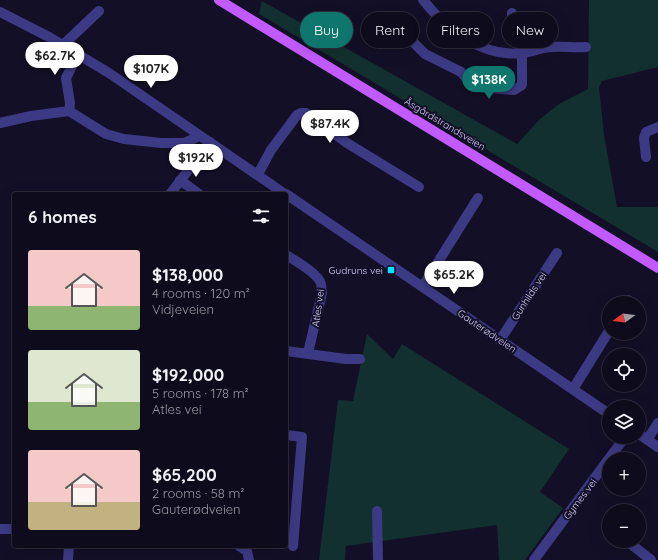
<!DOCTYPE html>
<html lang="en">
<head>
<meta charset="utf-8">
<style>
	body { margin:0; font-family:Quicksand,sans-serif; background:#1c1929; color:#f1f3f6; height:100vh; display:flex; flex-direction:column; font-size:15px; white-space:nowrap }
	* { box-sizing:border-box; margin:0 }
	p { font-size:13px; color:#9b9ba3 }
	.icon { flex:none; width:22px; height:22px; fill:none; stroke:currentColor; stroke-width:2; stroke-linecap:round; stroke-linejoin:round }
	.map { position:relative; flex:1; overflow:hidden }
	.side { position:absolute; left:12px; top:192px; width:276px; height:356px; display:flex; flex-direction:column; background:#0e0b1c; border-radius:4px; box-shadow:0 4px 16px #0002,0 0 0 1px #2e2b3b }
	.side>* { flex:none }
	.hud { position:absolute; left:300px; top:12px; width:298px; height:36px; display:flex; gap:8px }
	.needle { width:26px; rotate:255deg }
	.controls { position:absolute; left:602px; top:296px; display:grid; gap:8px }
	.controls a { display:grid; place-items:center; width:44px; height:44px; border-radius:50%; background:#0e0b1c; box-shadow:0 4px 16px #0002,0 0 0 1px #2e2b3b; font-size:20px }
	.price { position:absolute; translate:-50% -34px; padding:0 9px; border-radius:14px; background:#fff; color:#222; font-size:13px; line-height:26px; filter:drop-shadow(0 1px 2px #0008) }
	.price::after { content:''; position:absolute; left:50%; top:24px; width:12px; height:9px; margin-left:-6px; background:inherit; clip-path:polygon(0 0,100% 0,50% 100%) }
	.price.selected { background:#0f766e; color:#fff }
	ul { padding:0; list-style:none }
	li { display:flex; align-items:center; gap:12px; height:100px; padding:0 16px }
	li span { display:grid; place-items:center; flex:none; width:112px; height:80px; border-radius:4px; color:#555 }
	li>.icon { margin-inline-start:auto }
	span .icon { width:48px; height:48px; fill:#fffc; stroke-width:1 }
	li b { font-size:17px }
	h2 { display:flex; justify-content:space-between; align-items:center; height:48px; padding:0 16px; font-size:17px }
	.pill { padding:0 14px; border-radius:18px; background:#0e0b1c; box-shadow:0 4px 16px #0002,0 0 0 1px #2e2b3b; font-size:14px; line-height:36px }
	.pill.selected { background:#0f766e; color:#fff }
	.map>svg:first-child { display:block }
</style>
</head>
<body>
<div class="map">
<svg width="658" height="560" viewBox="0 0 658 560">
	<rect width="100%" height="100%" fill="#130f26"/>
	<!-- green -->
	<path fill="#12302f" d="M589,0h69v67l-56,14 -3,6 5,48 13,72h41v45l-399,-238 3,-13 255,143 23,-25 19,-15 29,-15z
		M367,334l26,25 9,-15 167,105 -29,43 23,16 -38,52h-26l-2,-35 -151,21 -1,14h-26l19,-160 15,1z"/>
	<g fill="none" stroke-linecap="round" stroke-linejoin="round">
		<!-- minor -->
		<path stroke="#3d3a85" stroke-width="10" d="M423,0c23,29 60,58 99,53 10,-1 20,-6 30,-6 11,-1 23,1 34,0
			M0,12l49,25 60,36 176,121
			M396,25l29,29 36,18 12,15 41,3 8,-5v-32l-10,-35v-5
			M63,45l36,-34
			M69,111l1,-8 -4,-25 12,-24
			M0,123l31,-7 38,-5 37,23 18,5 37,4h23l16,-7
			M646,157l-2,-19 2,-6 12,-5
			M258,174l13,-24 26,-35 4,-2h5l41,30 72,44
			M180,180l19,14
			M170,194l40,-52
			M286,194l323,220
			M286,255c8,5 33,19 35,29 1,2 0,6 1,9l-14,60
			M423,286l55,-88
			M626,303l2,-3
			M500,340l57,-87
			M286,351l60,8h14
			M573,389l36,-58
			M639,434l19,13
			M286,435l16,2 -9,109
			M647,440l11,-17
			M377,511l1,49
			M0,529h14
			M627,541l24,19
			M239,546l8,5 2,9
			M68,560l1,-14
			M534,560l91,-123"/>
		<!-- major -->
		<path stroke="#c25bff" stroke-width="10" d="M219,0l439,268"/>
	</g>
	<!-- markers -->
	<rect fill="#00e5ff" stroke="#130f26" stroke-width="1.5" x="387" y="266" width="8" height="8" rx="2"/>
	<g text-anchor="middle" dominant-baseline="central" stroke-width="4" stroke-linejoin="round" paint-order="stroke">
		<!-- street labels -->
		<g font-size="10" fill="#d9d4ff" stroke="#130f26">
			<text transform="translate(445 124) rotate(31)">Åsgårdstrandsveien</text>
			<text transform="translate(529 296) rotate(-57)">Gunhilds vei</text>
			<text transform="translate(318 308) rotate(-82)">Atles vei</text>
			<text transform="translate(487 331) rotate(34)">Gauterødveien</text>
			<text transform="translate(580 499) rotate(-53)">Gymes vei</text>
		</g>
		<!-- poi labels -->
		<g font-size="10" fill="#d9d4ff" stroke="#130f26" text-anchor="end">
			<text x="383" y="270">Gudruns vei</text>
		</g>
	</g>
</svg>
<div class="controls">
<a><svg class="needle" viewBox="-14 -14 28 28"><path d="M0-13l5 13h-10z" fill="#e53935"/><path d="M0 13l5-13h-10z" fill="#9b9ba3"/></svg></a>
<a><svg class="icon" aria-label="locate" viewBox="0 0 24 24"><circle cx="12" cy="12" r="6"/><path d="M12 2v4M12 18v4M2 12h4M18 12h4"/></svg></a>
<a><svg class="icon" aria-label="layers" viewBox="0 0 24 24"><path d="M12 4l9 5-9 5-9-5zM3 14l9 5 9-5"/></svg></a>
<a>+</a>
<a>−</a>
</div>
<b class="price" style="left:55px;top:76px">$62.7K</b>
<b class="price" style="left:151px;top:89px">$107K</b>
<b class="price selected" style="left:489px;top:100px">$138K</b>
<b class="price" style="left:330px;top:144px">$87.4K</b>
<b class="price" style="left:196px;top:178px">$192K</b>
<b class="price" style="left:454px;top:295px">$65.2K</b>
<div class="hud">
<a class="pill selected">Buy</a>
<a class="pill">Rent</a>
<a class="pill">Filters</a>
<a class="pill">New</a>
</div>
<section class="side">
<h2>6 homes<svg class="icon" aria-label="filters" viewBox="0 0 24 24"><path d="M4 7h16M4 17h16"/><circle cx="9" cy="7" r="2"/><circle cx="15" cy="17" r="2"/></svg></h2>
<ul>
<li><span style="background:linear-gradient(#f6c9c9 70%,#8fb573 0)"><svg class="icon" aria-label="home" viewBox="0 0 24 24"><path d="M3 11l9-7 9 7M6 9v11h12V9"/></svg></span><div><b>$138,000</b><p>4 rooms · 120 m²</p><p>Vidjeveien</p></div></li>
<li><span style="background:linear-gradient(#dfe7d0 65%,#8fb573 0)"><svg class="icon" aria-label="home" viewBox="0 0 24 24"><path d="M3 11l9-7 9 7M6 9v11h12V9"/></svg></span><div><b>$192,000</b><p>5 rooms · 178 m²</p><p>Atles vei</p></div></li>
<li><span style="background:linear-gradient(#f6c9c9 65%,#c2b280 0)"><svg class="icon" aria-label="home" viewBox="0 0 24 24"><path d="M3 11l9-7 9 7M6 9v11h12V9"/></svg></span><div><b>$65,200</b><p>2 rooms · 58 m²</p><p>Gauterødveien</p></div></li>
</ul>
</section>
</div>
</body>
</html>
